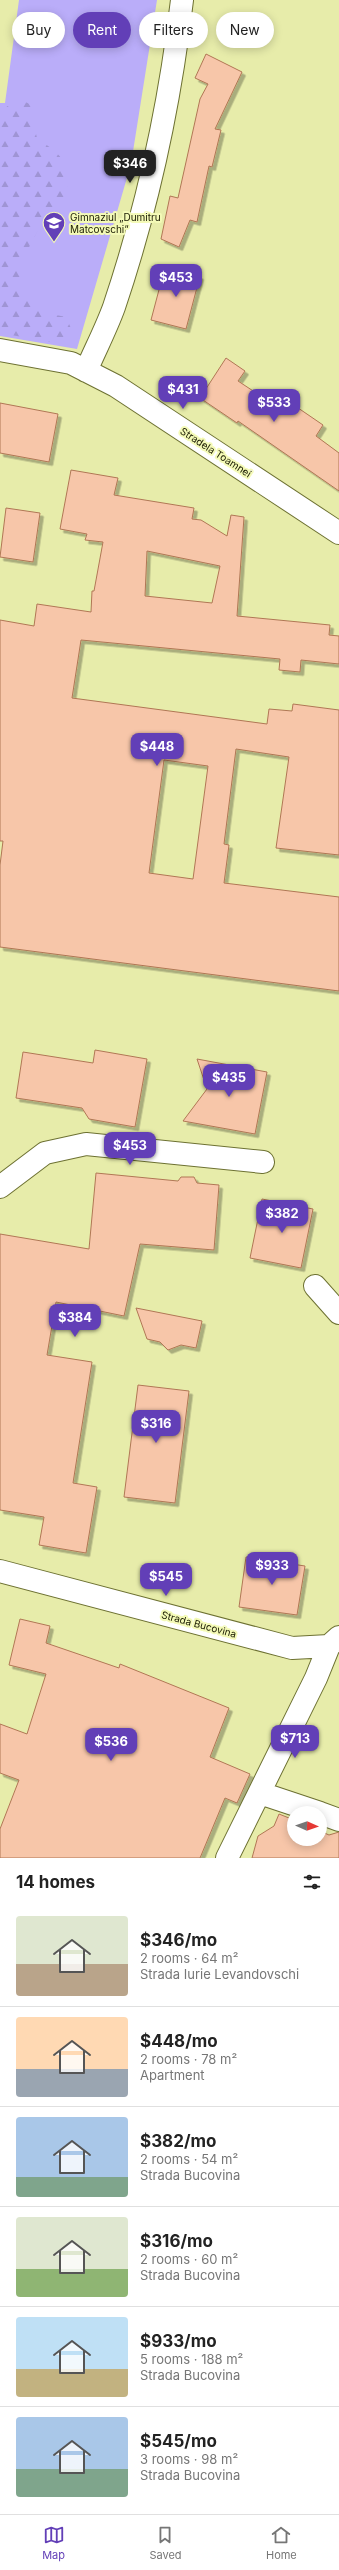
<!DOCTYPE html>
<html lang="en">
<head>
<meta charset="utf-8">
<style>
	body { margin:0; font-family:Inter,sans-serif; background:#f2f2f2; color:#222; height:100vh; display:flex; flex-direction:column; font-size:15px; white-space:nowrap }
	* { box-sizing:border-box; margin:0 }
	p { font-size:13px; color:#767676 }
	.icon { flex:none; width:22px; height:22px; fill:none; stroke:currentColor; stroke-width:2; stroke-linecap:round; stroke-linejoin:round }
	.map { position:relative; height:1858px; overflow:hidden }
	.side { display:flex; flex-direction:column; background:#fff; flex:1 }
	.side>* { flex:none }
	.guide { position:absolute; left:12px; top:12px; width:315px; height:36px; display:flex; gap:8px }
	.needle { width:26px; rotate:92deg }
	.controls { position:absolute; left:287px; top:1806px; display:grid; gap:8px }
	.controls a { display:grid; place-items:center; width:40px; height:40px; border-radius:50%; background:#fff; box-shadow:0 2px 10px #0003; font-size:20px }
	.price { position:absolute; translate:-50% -34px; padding:0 9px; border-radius:8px; background:#623fb7; color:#fff; font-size:13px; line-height:26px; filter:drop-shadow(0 1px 2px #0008) }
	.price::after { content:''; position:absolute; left:50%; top:24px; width:12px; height:9px; margin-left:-6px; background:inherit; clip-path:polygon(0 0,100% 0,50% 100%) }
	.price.current { background:#222; color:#fff }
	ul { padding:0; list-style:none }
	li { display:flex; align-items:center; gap:12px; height:100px; padding:0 16px }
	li+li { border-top:1px solid #e0e0e0 }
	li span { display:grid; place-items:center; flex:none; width:112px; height:80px; border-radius:4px; color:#555 }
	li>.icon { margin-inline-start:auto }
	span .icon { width:48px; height:48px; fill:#fffc; stroke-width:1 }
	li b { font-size:17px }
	h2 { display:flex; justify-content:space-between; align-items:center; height:48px; padding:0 16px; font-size:17px }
	.tag { padding:0 14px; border-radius:18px; background:#fff; box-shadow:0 2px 10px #0003; font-size:14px; line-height:36px }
	.tag.current { background:#623fb7; color:#fff }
	.menu { display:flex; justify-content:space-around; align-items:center; height:56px; border-top:1px solid #e0e0e0; background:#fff; font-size:11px; color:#767676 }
	.menu a { display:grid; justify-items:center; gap:2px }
	.menu .current { color:#623fb7 }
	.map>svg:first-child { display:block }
</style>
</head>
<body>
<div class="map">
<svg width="339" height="1858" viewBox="0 0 339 1858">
	<defs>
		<pattern id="forest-firs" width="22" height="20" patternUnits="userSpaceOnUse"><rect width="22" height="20" fill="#baadf9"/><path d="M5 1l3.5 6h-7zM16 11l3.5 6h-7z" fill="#9f94d4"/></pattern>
		<filter id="shadow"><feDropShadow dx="3.5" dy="3.5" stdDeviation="0" flood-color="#0004"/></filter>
	</defs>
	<rect width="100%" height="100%" fill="#e7ecaa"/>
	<!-- green -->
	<path fill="#baadf9" d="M19,0h138l-26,164 -54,185 -77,-13v-233h5z"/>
	<!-- forest -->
	<path fill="url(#forest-firs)" d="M19,99l15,7 -1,15 4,17c28,20 31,22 30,56l-25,28 -19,37 -3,29 21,24 25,5 7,16 -7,8 -16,1 -50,-9v-222z"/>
	<!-- building -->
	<path fill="#f7c6a9" stroke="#b07755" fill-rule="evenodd" filter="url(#shadow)" d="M206,54l36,18 -27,57 6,1 -9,37 -3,-1 -12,56 -7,-2 -11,27 -18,-8 9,-43 8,2 22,-99 8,-15 -13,-6z
		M165,267l35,9 -14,53 -35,-9z
		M226,358l19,13 -7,10 41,27 6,-9 38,26 -7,11 23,17v38l-101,-70 -1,2 -37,-25z
		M0,403l58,11 -9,48 -49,-9z
		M71,470l47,8 -4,17 80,13 -2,11 9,1 26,16 4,-21 13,2 -7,99 93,9 -1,10 10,1v28l-38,-4 -1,12 -21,-2 1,-11 -199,-19 -9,58 195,26 2,-15 23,2 1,-7 46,6v145l-63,-7 13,-91 -53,-8 -12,95 5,1 -5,38 115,14v94l-339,-44v-82l3,-24h-3v-221l34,6 3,-22 54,8 1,-21h2l9,-49 -18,-2 2,-6 -27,-5zM147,551l73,15 -8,37 -67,-7zM164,760l44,6 -15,113 -44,-6z
		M6,508l34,5 -7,49 -33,-5z
		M95,1050l52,9 -12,68 -46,-8 -7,-11 -66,-10 7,-46 70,11z
		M197,1059l70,13 -12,62 -72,-13 24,-32z
		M96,1173l82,8 3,-4h13l3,6 22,2 -5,65 -74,-6 -16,72 -68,-14 -9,53 45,7 -19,121 24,4 -11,66 -47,-8 5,-28 -44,-7v-276l89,15z
		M262,1199l51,10 -12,59 -51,-10z
		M136,1308l66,13 -6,27 -15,-3 -13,5 -8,-8 -13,-3z
		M138,1385l51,6 -14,112 -51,-6z
		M246,1557l59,9 -8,49 -58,-8z
		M20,1619l30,7 -4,17 73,25 1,-4 109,44 -19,49 40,17 -13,29 -12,-5 -25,60h-200v-29l19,-49 -19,-7v-49l27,10 19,-60 -37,-9z
		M279,1814l15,6v19h26v-8l9,4 10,-3v26h-87l6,-22 16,-10z"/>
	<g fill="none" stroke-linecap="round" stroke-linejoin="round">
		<!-- minor casing -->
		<g stroke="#6d7132" stroke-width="24">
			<path id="minor" d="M0,350l71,13 45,23 223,147
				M86,371c9,-21 20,-42 28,-64 33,-98 56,-204 68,-307
				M0,1187l45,-34 41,-9 177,18
				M315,1286l24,27
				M0,1571l292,77 37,-2
				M260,1793l60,20
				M320,1813l19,7
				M227,1858l89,-180 13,-32 10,-9"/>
		</g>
		<!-- minor -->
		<use href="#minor" stroke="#fff" stroke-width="22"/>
	</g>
	<!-- icons -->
	<defs>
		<g id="school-pin" transform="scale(1.15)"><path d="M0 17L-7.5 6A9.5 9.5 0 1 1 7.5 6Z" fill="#623fb7" stroke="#f4fab7"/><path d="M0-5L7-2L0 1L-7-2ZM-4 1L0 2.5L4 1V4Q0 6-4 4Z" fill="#fff"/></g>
	</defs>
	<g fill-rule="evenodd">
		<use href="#school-pin" x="54" y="223"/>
	</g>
	<g text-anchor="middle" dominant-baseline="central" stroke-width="4" stroke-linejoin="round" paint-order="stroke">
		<!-- poi labels -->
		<g font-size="10" fill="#1a1b02" stroke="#f4fab7" text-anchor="start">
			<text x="70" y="217">Gimnaziul „Dumitru<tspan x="70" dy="12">Matcovschi“</tspan></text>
		</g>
		<!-- street labels -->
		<g font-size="10" fill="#1a1b02" stroke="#f4fab7">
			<text transform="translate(216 452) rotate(33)">Stradela Toamnei</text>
			<text transform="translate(199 1624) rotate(15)">Strada Bucovina</text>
		</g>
	</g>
</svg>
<div class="controls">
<a><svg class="needle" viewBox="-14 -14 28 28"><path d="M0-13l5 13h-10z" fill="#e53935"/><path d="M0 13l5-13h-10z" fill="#767676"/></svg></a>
</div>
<b class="price current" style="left:130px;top:184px">$346</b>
<b class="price" style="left:176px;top:298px">$453</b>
<b class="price" style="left:183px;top:410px">$431</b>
<b class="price" style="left:274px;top:423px">$533</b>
<b class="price" style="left:157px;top:767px">$448</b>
<b class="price" style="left:229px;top:1098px">$435</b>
<b class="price" style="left:130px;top:1166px">$453</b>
<b class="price" style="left:282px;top:1234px">$382</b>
<b class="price" style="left:75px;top:1338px">$384</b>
<b class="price" style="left:156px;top:1444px">$316</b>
<b class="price" style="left:272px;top:1586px">$933</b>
<b class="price" style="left:166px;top:1597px">$545</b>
<b class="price" style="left:295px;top:1759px">$713</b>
<b class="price" style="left:111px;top:1762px">$536</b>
<div class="guide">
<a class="tag">Buy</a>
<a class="tag current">Rent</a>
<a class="tag">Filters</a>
<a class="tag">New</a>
</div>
</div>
<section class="side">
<h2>14 homes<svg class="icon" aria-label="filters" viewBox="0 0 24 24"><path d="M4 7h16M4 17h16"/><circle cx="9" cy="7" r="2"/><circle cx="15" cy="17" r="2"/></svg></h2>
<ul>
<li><span style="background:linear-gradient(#dfe7d0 60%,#b9a48a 0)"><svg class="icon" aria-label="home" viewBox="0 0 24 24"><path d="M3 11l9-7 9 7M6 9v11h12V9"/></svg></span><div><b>$346/mo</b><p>2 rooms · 64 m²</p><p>Strada Iurie Levandovschi</p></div></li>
<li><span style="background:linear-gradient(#ffd9b3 65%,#9aa5b1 0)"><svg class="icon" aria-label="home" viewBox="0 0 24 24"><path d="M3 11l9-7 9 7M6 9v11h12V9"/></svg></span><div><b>$448/mo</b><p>2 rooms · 78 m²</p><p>Apartment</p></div></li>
<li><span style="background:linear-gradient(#a9c7e8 75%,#7fa58c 0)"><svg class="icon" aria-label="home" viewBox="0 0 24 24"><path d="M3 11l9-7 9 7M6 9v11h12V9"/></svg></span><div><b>$382/mo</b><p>2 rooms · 54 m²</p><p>Strada Bucovina</p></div></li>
<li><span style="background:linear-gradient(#dfe7d0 65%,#8fb573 0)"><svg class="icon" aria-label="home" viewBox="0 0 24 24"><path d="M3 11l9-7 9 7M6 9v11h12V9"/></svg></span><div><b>$316/mo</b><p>2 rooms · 60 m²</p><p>Strada Bucovina</p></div></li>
<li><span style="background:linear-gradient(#bfe0f5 65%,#c2b280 0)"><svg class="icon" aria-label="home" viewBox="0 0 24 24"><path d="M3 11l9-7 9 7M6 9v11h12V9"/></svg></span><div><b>$933/mo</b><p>5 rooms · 188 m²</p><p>Strada Bucovina</p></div></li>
<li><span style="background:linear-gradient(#a9c7e8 65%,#7fa58c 0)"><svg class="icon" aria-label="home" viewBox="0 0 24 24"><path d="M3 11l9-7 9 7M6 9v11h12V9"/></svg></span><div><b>$545/mo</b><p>3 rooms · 98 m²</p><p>Strada Bucovina</p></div></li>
</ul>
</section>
<nav class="menu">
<a class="current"><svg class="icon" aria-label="map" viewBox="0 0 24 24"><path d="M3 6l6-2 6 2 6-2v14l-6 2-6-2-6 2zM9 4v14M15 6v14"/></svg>Map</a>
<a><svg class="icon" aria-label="saved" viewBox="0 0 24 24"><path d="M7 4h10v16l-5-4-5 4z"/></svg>Saved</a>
<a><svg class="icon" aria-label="home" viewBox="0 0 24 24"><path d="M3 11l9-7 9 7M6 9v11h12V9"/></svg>Home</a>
</nav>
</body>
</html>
